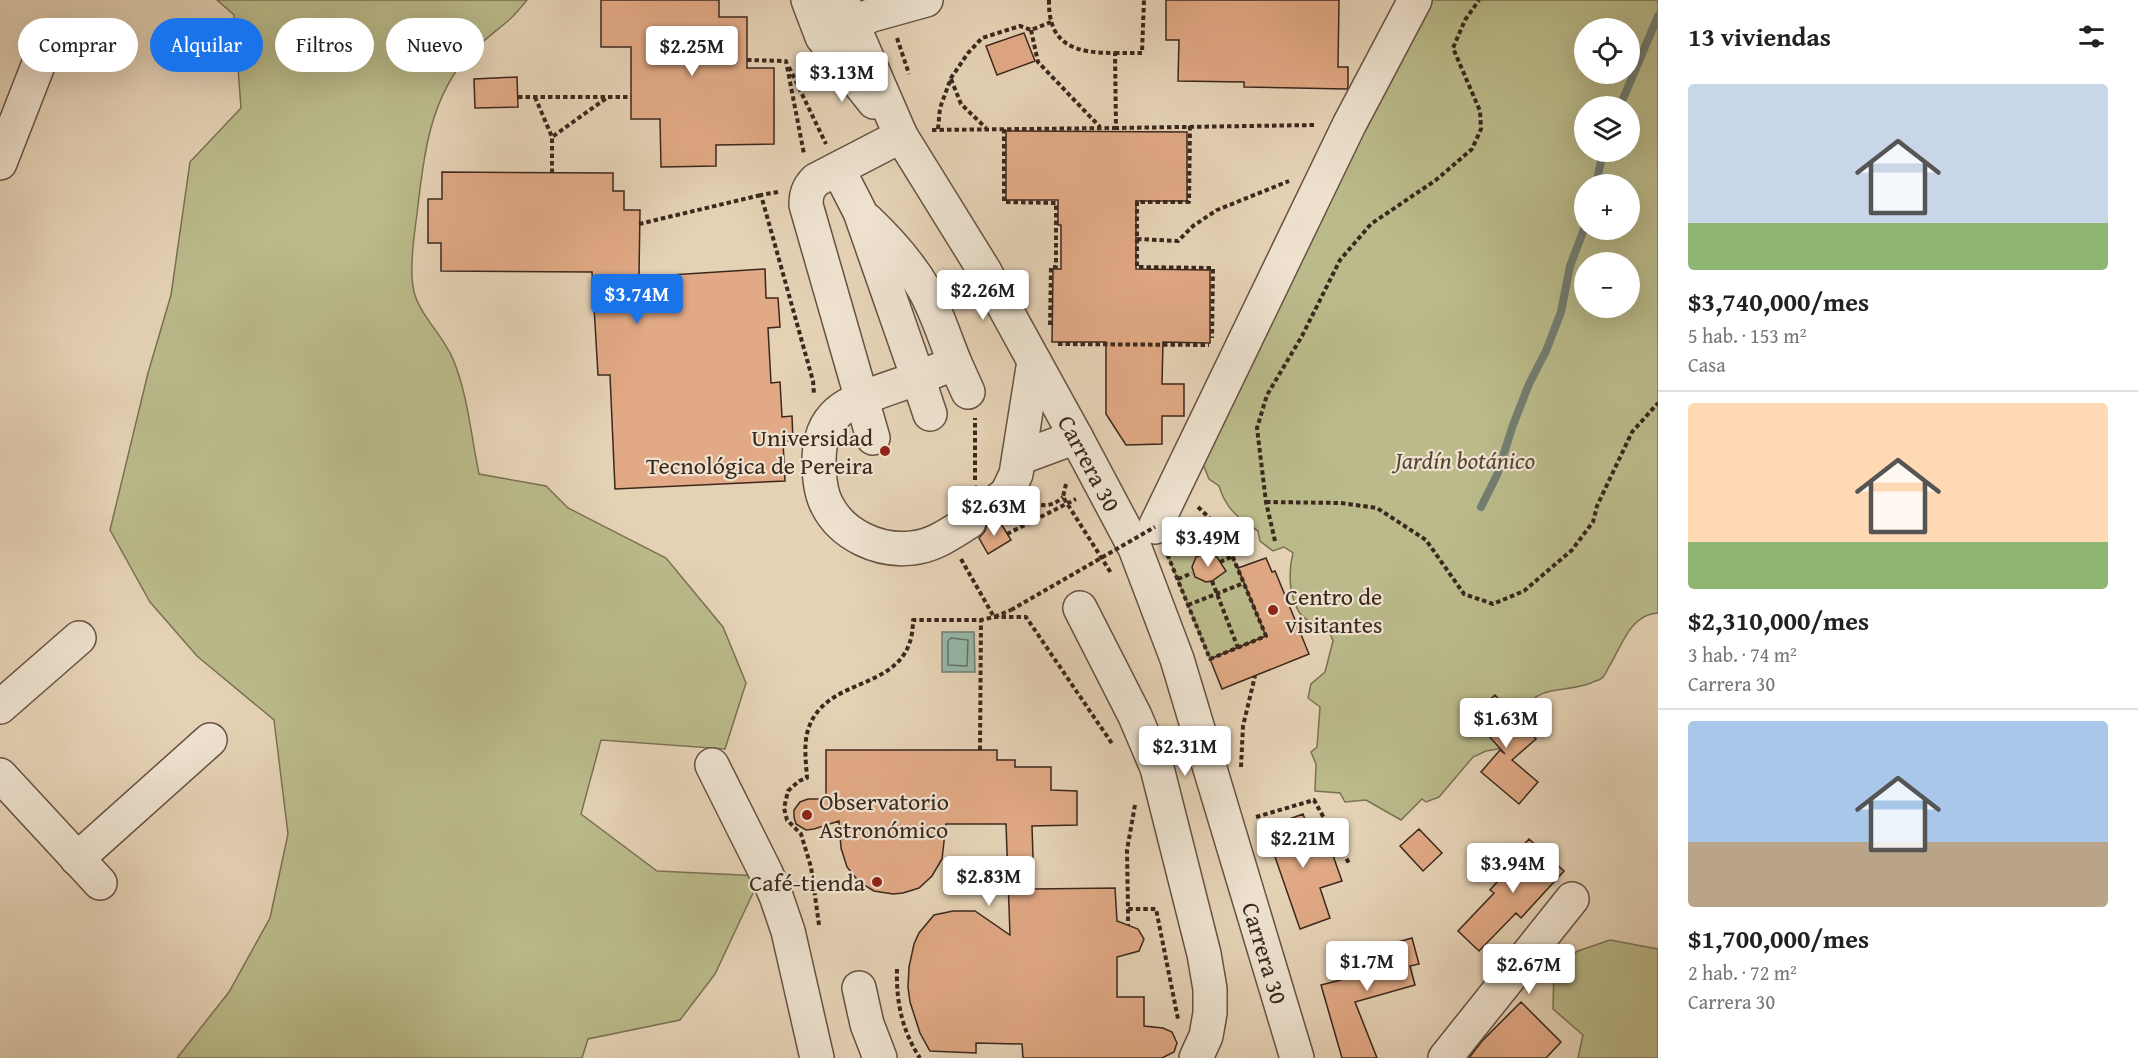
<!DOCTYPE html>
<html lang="es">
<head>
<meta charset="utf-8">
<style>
	body { margin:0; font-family:"Gentium Book Plus",serif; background:#f2f2f2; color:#222; height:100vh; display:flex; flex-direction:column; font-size:22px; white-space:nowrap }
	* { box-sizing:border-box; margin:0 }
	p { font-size:20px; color:#767676 }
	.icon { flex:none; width:33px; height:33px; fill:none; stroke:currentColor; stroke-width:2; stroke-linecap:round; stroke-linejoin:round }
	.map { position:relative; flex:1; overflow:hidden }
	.drawer { display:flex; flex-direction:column; background:#fff; width:480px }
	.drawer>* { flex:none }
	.top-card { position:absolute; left:18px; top:18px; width:570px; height:54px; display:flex; gap:12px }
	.buttons { position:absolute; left:1574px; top:18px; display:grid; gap:12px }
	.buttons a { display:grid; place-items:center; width:66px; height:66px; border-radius:50%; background:#fff; box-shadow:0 6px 24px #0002; font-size:30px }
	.price { position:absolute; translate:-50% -51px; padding:0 14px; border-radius:6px; background:#fff; color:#222; font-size:20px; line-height:39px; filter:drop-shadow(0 2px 3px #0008) }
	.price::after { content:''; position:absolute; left:50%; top:36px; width:18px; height:14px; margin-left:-9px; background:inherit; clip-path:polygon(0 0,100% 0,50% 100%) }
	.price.on { background:#1a73e8; color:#fff }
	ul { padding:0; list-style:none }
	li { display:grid; align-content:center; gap:12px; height:318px; padding:0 30px }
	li+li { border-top:2px solid #e0e0e0 }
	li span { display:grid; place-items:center; height:186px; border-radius:6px; color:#555 }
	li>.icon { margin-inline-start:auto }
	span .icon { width:108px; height:108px; fill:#fffc; stroke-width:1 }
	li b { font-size:26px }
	h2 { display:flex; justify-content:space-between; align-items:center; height:72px; padding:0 30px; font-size:26px }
	.tag { padding:0 21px; border-radius:27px; background:#fff; box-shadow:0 6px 24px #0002; font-size:21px; line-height:54px }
	.tag.on { background:#1a73e8; color:#fff }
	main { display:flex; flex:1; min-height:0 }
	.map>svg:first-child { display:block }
</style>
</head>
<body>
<main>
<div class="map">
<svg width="1658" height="1058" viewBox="0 0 1658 1058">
	<rect width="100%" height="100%" fill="#e5d2b5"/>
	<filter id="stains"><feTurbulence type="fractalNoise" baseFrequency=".00333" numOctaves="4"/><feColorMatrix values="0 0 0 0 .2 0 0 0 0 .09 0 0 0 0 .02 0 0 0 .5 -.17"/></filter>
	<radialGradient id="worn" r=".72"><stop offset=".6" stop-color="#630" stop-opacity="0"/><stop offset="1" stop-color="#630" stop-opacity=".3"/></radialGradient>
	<!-- green -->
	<path fill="#baba8a" stroke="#7a7154" stroke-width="1.5" fill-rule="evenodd" d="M217,0h310c-6,7 -12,15 -18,20 -16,14 -34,26 -47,43 -34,44 -39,99 -45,151 -3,22 -8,56 -3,78 7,25 29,43 39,67 15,36 18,77 26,115l67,12 22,22 98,50 57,69 23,56 -21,66 -124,-9 -20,74 76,57 104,5 -46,98 -35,46 -92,19 -6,19h-405l52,-66 41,-74 18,-84 -14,-114 -77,-64 -47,-54 -40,-72 38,-157 23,-78 19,-133 51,-54 -7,-93z
		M1415,0h243v613c-27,1 -36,32 -48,52 -2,3 -4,9 -7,12 -2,3 -9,4 -12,6 -32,12 -67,-2 -67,46l-20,19 -18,3 -13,6 -34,40 -13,5 -4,-3 -21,21 -35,-20 -21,2 -5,-9 -25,-2 1,-27 -5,-12 6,-5 3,-40 -12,-9 3,-14 14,-12 8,-31 -7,-18 -12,2c-5,-4 -12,-8 -15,-13 -10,-17 -11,-40 -6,-59l-9,-6 -11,4 -13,-10 -2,-10c-20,-13 -32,-22 -39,-45l-10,-7 -6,-15zM1584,28h45v46h-45zM1584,106h45v46h-45zM1584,184h45v46h-45zM1584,262h45v46h-45z
		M1221,529l45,107 -56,23 -44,-108z
		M1610,940l48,9v109h-80l5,-23 -30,-26 1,-42 24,-16z"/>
	<!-- water -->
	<path fill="#96b8aa" stroke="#727e72" stroke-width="1.5" d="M942,632h32l1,40h-33z"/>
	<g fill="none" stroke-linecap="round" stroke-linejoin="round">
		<!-- shore -->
		<path stroke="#687064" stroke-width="1.5" d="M951,638l17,2 -1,26 -19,-1v-24z"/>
		<!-- stream -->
		<path stroke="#727e72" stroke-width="8" d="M1620,106l38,-90
			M1596,184l7,-32
			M1481,507l16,-32 16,-50 16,-41 17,-33 15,-39 9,-46 14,-37"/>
	</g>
	<!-- building -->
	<path fill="#e1a985" stroke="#3b281d" stroke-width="1.5" d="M601,0h118v17h28v51h27v76l-58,1v21l-55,1 -1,-48h-29v-72h-30z
		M1166,0h173l-1,67h10v20l-1,2 -103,-2v-5l-66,-1 1,-41h-13z
		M1024,33l11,28 -38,14 -11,-29z
		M517,77l1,30 -43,1 -1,-29z
		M1006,131l181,1v69h-51v68l74,1v73l-47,-1 -1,42h22v32h-22v28l-36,1 -20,-31v-72h-54l1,-73h8v-44h-3v-25h-52z
		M442,172l171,1v18h11v19h16l-1,67 126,-8 1,29h12l2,29 -12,1 3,55 9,-1 2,35 10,-1 1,25h-10l2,40 -170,8 -5,-114h-12l-6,-103 -151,-1v-28h-13v-44h14z
		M976,486l4,5 -7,9 -1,4 -12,2 -4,-9z
		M1000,522l11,18 -23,14 -9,-16 6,-7 2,-6h7z
		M1206,553l11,4 9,14 -14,10 -6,1 -11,-5 -3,-10 4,-10z
		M1266,558l6,14 3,-1 34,83 -87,35 -12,-30 56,-23 -28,-68z
		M1495,695l41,44 -24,21 26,22 -19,22 -38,-32 19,-22 5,4 -34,-38z
		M826,750h171v10h18v7h36v23l26,1v34l-45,1 2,63 81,-1 2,33 21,8 6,10 -5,12 -22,6v40h27v29l19,2 9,4 5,11 -3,9 -12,6h-139l-1,-14 -46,-1v10l-46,-2 -10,-18 -10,-31 -2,-15 1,-20 5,-23 5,-11 15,-18 19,-4h22l35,24 -4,-111h-60l-4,35 -10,17 -13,12 -16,5 -10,1 -19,-3 -15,-9 -12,-15 -6,-19 -2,-27 -25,8 -8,1 -10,-6 -2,-7v-7l6,-8 8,-3h18z
		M1303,814l15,40 13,-4 11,31 -22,7 10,30 -30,11 -35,-101z
		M1419,829l23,24 -19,18 -23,-25z
		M1529,839l35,32 -43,47 -5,-5 -37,38 -21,-20 36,-38 -4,-3 23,-26 -4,-4z
		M1412,938l7,26 -9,2 5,19 -60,17 22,56h-35l-21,-73 31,-8 -7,-20z
		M1521,1002l40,40 -15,16h-77l13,-17z"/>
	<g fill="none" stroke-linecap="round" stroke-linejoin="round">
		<!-- minor casing -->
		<g stroke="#665243" stroke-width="36">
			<g id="minor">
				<path d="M808,0l14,37 52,65"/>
				<path id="s1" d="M842,0l59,136 83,134 92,167 59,111 42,111 120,399"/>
				<path d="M832,32l40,-17 54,-15"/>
				<path d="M0,163l39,-100"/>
				<path d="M838,169l22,43 58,166c-20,8 -65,20 -80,34 -15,13 -19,30 -19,49 0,15 1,31 8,44 15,30 52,47 85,43 22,-2 39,-15 57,-26"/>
				<path d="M867,220c22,21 42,43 57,69 13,23 21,50 31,74l-37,15 12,36"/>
				<path d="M955,363l13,29"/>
				<path d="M873,438l-67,-233c0,-11 2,-17 10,-25l85,-44"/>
				<path d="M1019,458l57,-21"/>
				<path d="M990,507l17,-14 9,-19 18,-113"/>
				<path d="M1155,527l194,-402 66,-125"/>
				<path d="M1080,608l55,108 22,52 47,186 6,35v24l-4,23 -10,22"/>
				<path d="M0,707l79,-69"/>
				<path d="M712,765l54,108 10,23 12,35 29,127"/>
				<path d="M0,775l100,108"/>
				<path d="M77,859l133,-119"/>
				<path d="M859,988l8,36 13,34"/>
				<path d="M1445,1058l127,-159"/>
			</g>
		</g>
		<!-- path -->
		<path stroke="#3b281d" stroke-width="4" stroke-dasharray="4.5 3" stroke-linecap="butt" d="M1049,0c-1,46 27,53 66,53l1,75 199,-3
			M1031,30l7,32 62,65
			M897,38l12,36
			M1115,53h27l2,-53
			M747,60l39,1 18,93
			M789,67l37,77
			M951,79l10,25 25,24
			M518,97h113
			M535,97l17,40
			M1190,126l-1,76h-52v65l76,1 -1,70
			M938,129l2,-21 11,-30 17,-25 14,-15 38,-12 11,4 20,-8
			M1004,129v73l52,1v64h-5l-1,60
			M932,130l184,-2
			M552,173v-36l56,-40
			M778,192l-17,3 52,186 1,13
			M639,224l122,-29
			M1137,239l41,2 15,-15 24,-16 72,-29
			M1058,344l151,1
			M975,480v-62
			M1066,484l-3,13 48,76
			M1034,502c11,6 20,3 29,-5
			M1266,502l75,1 36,5 49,32 38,54 29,10 31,-13 48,-41 21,-28 4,-16 35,-74 26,-29
			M1198,507l23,22
			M1221,529l45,107 -56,23 -44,-108z
			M1007,534l69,-35
			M1195,539l5,15
			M1275,541l-9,-39 -9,-74 10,-33 35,-59 38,-76 31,-36 65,-44 36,-31 9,-20 -1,-18 -27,-63 12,-28 14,-20
			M961,559l33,58 17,-7
			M1220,562l13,-6
			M1178,579l14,-6
			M1212,581l26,67
			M1188,605l56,-22
			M980,750l1,-130
			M1241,767l2,-41 12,-50
			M1135,805l-8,45 1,59h28l22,110
			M1256,817l58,-17 36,65
			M1128,909v16
			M819,925l-8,-58 -10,-33 -14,-14 -3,-12 4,-17 11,-10 8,-3c-1,-17 -4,-35 2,-51 20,-55 104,-33 104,-107h68l13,-3h32l87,128
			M897,969c-1,32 5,62 23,89"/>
		<!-- minor -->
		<use href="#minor" stroke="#eee2cf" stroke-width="33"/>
		<!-- path-bridge -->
		<path stroke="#3b281d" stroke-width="4" stroke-dasharray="4.5 3" stroke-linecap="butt" d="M1011,610l144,-83"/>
	</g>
	<!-- markers -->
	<g fill="#8f2418" stroke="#eee2cf" stroke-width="2">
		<circle cx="885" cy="451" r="6"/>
		<circle cx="1273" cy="610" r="6"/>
		<circle cx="807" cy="815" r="6"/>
		<circle cx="877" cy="882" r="6"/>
	</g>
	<g text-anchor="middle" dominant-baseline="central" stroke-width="4.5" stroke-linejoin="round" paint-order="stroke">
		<!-- poi labels -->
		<g font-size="24" fill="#3b281d" stroke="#eee2cf" text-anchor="end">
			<text x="873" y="437">Universidad<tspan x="873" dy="28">Tecnológica de Pereira</tspan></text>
			<text x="1285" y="596" text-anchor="start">Centro de<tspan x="1285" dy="28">visitantes</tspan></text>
			<text x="819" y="801" text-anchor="start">Observatorio<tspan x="819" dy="28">Astronómico</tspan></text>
			<text x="865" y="882">Café-tienda</text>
		</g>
		<!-- park labels -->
		<g font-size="24" font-style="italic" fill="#544533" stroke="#eee2cf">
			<text x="1465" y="460">Jardín botánico</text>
		</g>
		<!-- street labels -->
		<g font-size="24" fill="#3b281d" stroke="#eee2cf">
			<text stroke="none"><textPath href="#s1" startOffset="526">Carrera 30</textPath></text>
			<text stroke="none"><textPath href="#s1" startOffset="1048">Carrera 30</textPath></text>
		</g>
	</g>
	<rect width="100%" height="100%" filter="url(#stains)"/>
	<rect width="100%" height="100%" fill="url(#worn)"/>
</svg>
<div class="buttons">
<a><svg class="icon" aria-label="locate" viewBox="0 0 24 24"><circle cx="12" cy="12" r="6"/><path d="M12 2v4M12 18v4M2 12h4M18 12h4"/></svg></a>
<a><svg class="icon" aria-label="layers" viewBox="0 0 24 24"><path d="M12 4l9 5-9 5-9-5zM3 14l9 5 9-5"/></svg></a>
<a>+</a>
<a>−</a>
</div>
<b class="price" style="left:692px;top:77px">$2.25M</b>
<b class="price" style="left:842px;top:103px">$3.13M</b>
<b class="price" style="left:983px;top:321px">$2.26M</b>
<b class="price on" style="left:637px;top:325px">$3.74M</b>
<b class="price" style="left:994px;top:537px">$2.63M</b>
<b class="price" style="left:1208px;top:568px">$3.49M</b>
<b class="price" style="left:1506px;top:749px">$1.63M</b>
<b class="price" style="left:1185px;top:777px">$2.31M</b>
<b class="price" style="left:1303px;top:869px">$2.21M</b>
<b class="price" style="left:1513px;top:894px">$3.94M</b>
<b class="price" style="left:989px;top:907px">$2.83M</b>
<b class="price" style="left:1367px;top:992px">$1.7M</b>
<b class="price" style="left:1529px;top:995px">$2.67M</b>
<div class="top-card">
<a class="tag">Comprar</a>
<a class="tag on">Alquilar</a>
<a class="tag">Filtros</a>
<a class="tag">Nuevo</a>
</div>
</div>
<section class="drawer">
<h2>13 viviendas<svg class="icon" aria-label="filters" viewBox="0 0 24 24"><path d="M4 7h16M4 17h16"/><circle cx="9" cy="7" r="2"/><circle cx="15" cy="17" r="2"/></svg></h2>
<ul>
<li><span style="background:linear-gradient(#c9d6e8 75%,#8fb573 0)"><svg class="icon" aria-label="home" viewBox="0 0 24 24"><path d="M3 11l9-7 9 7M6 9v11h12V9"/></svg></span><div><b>$3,740,000/mes</b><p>5 hab. · 153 m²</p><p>Casa</p></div></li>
<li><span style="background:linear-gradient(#ffd9b3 75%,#8fb573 0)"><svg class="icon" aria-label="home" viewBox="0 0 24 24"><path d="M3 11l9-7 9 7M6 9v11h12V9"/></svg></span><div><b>$2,310,000/mes</b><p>3 hab. · 74 m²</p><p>Carrera 30</p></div></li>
<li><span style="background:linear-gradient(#a9c7e8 65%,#b9a48a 0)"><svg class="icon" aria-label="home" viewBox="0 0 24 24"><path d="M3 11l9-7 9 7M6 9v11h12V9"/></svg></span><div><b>$1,700,000/mes</b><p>2 hab. · 72 m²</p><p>Carrera 30</p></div></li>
</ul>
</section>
</main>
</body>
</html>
